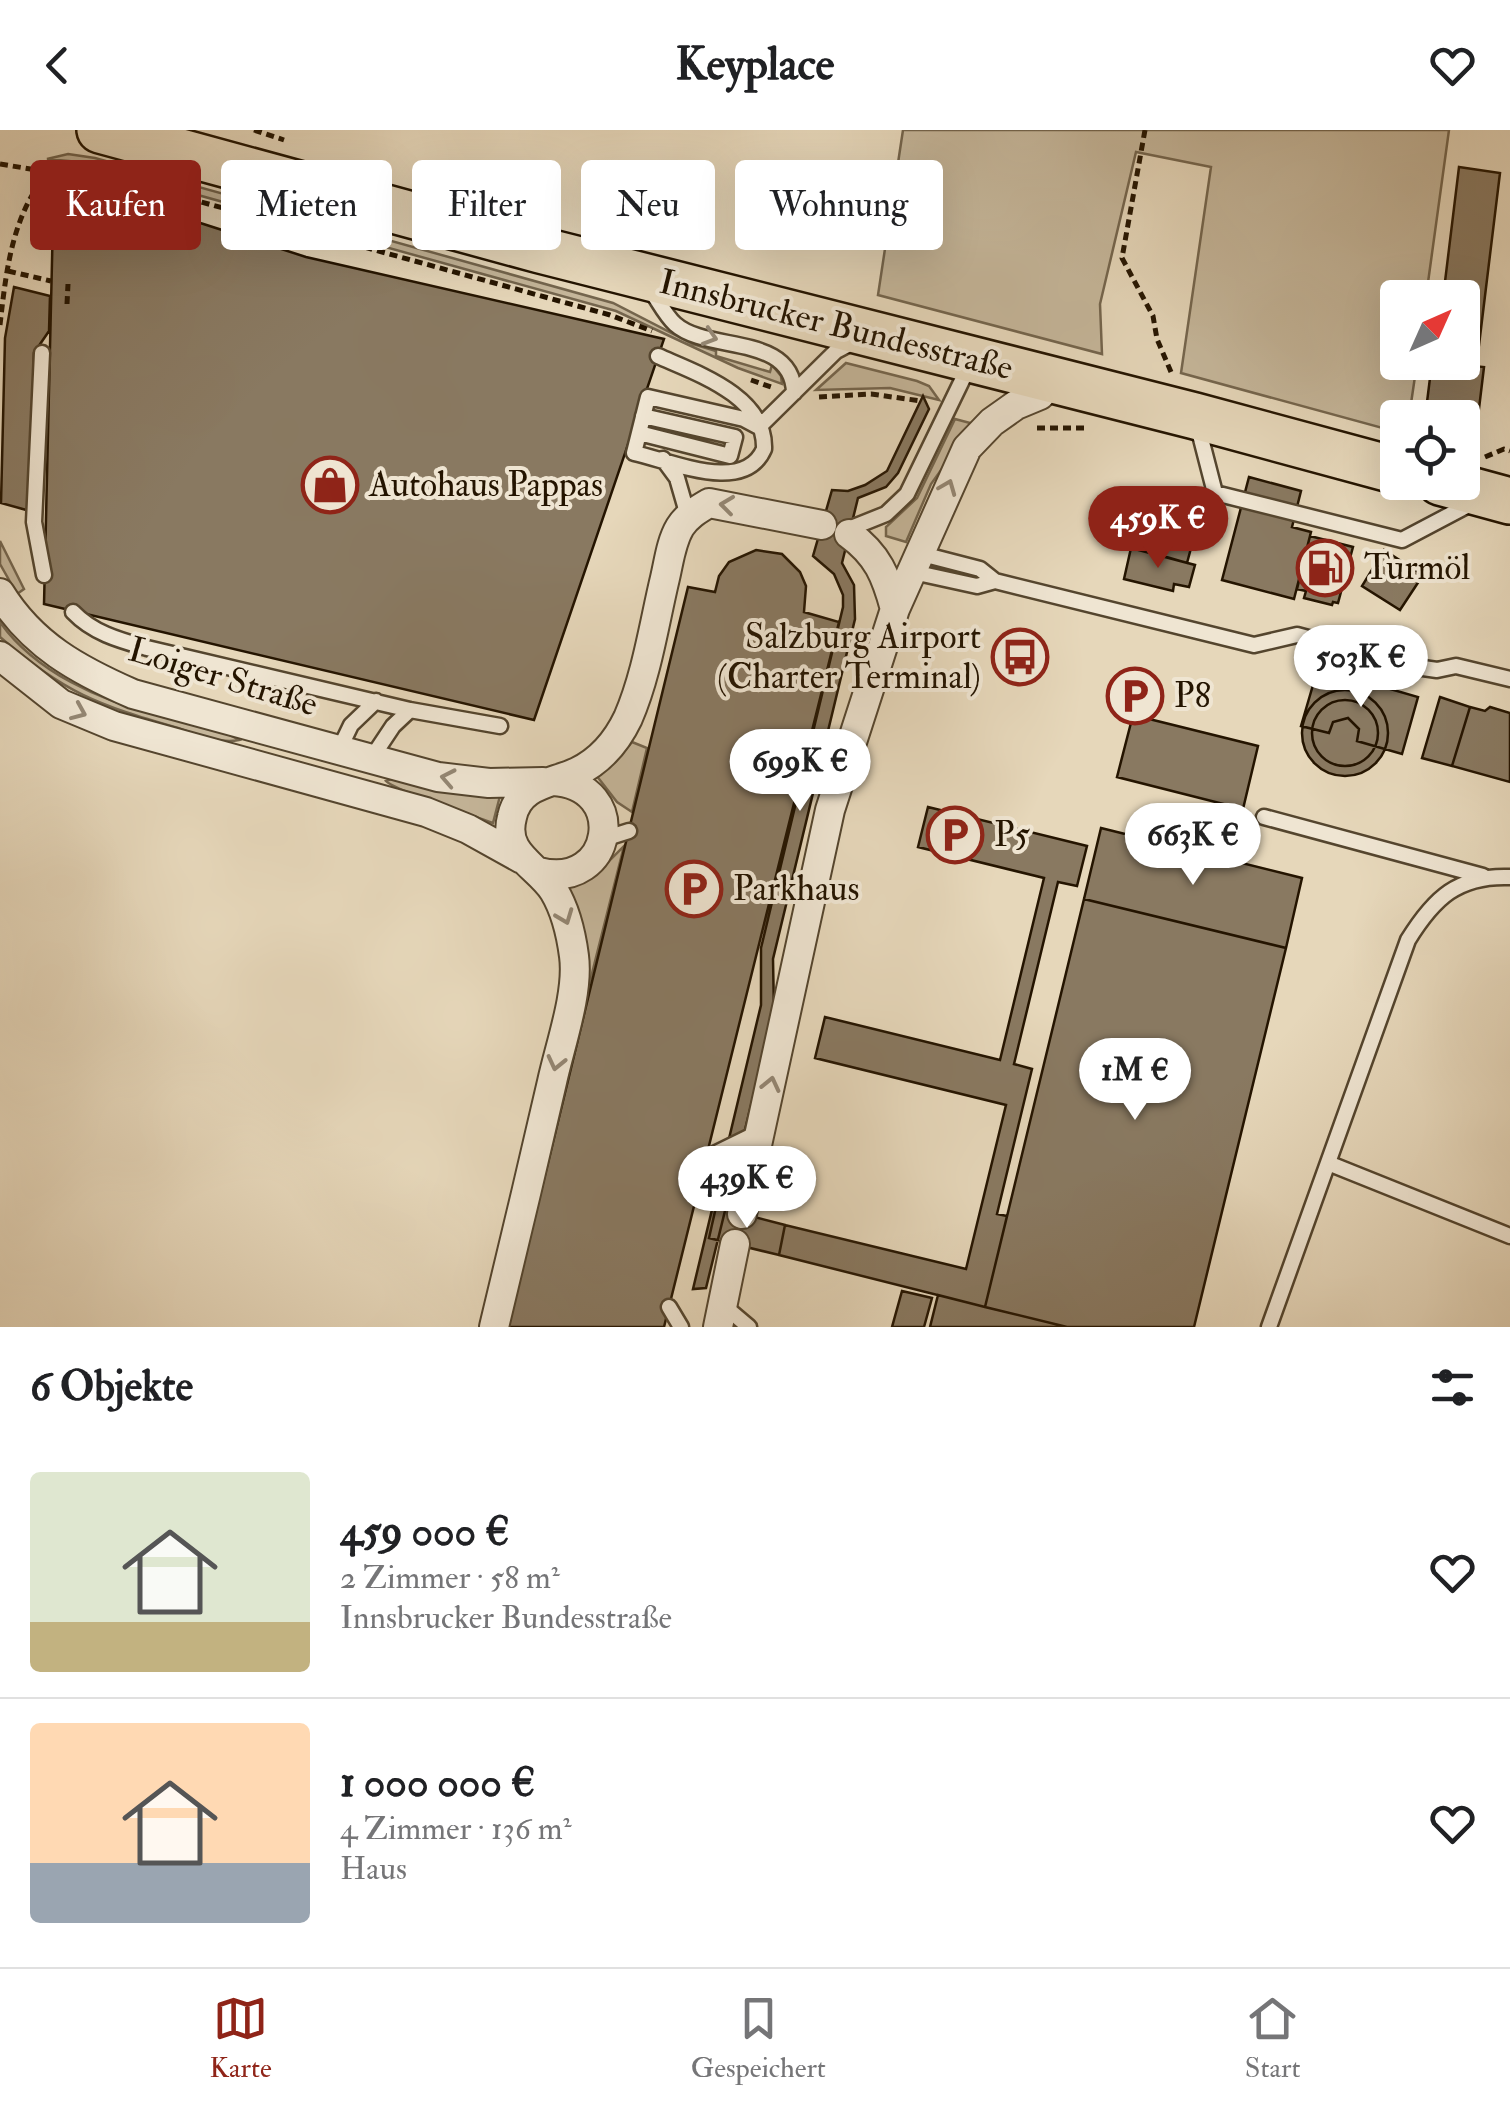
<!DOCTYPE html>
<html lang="de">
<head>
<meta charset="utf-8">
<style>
	body { margin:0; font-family:"IM FELL Double Pica",serif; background:#f2f2f2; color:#202124; height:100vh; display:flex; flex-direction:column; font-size:38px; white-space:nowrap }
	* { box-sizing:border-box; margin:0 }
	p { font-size:32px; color:#757577 }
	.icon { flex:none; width:55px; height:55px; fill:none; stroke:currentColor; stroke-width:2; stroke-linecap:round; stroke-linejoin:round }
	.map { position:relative; height:1197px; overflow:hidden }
	.drawer { display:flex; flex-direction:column; background:#fff; flex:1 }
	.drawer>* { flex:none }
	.top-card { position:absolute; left:30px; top:30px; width:1000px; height:90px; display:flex; gap:20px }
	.needle { width:65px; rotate:45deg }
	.tools { position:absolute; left:1380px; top:150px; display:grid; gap:20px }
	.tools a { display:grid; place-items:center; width:100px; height:100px; border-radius:10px; background:#fff; box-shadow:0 10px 40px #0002; font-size:50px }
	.price { position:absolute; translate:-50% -85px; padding:0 22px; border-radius:35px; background:#fff; color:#222; font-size:32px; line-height:65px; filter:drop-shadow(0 2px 5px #0008) }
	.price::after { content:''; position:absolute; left:50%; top:60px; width:30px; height:22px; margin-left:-15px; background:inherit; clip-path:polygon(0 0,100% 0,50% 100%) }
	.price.active { background:#8f2418; color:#fff }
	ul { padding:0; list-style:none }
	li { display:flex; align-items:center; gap:30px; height:250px; padding:0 30px }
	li+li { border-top:2px solid #e0e0e0 }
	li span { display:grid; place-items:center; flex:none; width:280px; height:200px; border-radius:10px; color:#555 }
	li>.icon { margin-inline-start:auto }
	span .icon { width:120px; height:120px; fill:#fffc; stroke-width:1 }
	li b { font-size:42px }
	h2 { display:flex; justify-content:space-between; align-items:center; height:120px; padding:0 30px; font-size:42px }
	.pill { padding:0 35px; border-radius:10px; background:#fff; box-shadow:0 10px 40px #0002; font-size:35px; line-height:90px }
	.pill.active { background:#8f2418; color:#fff }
	header { display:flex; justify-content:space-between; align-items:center; height:130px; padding:0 30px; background:#fff; font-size:45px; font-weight:800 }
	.tab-bar { display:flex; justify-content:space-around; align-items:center; height:140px; border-top:2px solid #e0e0e0; background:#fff; font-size:28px; color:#757577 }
	.tab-bar a { display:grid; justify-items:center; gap:5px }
	.tab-bar .active { color:#8f2418 }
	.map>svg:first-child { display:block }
</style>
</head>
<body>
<header><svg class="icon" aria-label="back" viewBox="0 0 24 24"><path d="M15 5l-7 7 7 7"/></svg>Keyplace<svg class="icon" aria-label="heart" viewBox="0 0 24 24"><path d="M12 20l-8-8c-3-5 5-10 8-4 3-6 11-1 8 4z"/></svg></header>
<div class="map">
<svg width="1510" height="1197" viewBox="0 0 1510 1197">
	<rect width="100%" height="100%" fill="#e6d7ba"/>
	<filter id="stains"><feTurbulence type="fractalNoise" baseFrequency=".002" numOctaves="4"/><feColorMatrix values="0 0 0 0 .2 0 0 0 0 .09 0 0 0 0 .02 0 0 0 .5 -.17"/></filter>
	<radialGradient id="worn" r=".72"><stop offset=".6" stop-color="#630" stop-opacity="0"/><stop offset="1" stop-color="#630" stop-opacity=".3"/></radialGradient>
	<!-- green -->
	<path fill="#c5b69a" stroke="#74654d" stroke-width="2.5" d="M903,0h546l-23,167 -28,1v64l19,1 -8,54 -11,1 -1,14 -216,-59 30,-206 -75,-15 -36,152 2,50 -224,-59z
		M68,24l27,4 518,145 80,41 23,7v5l54,16 2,-7 9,11 1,8 -44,-16 -122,-57 -537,-149 -32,-3z
		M846,233l71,18 12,5 10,14 -49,-12 -74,2z
		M955,289l19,5 -43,60 -25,58 -20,-6v-9l31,-29z
		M0,411l24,48 -7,5 -17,-30z
		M0,492c35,50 101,79 158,93 26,7 59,11 81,25 -20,4 -43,-6 -61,-12 -80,-23 -114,-35 -178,-91z
		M632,612l15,6 -15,64 -15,-10 -21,-27 19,-13z
		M391,649l59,13 50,4 -7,27c-20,-8 -98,-32 -107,-42z
		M624,716l-58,231c14,-71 34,-120 2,-189l25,-11z"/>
	<!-- building -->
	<path fill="#897961" stroke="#241400" stroke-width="2.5" d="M1459,37l41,6 -21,172 -17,-2v-45h-19z
		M54,46l252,81 358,82 -130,381 -490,-116z
		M14,157l36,9 -1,35 -15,22 -4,158 -29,-8 4,-165z
		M1432,232l52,5 -9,75 -13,-1v-23h-37z
		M923,266l6,13 -31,64 -12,14 -28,11 -16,65 12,22 1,34 -82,340 1,53 -68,276 -13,1 68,-284v-57l82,-341v-12l-9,-21 -21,-18 19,-66 16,1 17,-6 22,-14z
		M1249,347l52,14 -9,36 19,5 -17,67 -72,-19z
		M1173,386l25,6 -11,41 -24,-7z
		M1310,406l43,11 -15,56 -5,-1 -1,3 -28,-7 2,-7 -9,-2z
		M1131,418l64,17 -6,22 -15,-3 -1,7 -49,-12z
		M756,420l26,4 18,18 6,14 -2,26 35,10 -175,705h-156l180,-740 27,5 4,-16 10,-14z
		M1384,420l39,25 -23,35 -38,-24z
		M1318,538l100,29 -16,57 -45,-13 2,-12 -11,-11 -15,4 -4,11 -28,-7z
		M1302 603a43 43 0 1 1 86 0a43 43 0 1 1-86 0Z
		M1440,567l30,10 -18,59 -30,-8z
		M1312 603a33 33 0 1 1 66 0a33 33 0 1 1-66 0Z
		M1470,577l15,4 5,-4 20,6v69l-58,-16z
		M1133,585l125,31 -15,63 -126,-32z
		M928,677l159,39 -10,40 -19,-4 -44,182 18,5 -35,145 10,2 -22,91 -206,-52 6,-30 181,44 40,-164 -191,-47 10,-41 175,43 44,-182 -126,-31z
		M1101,698l201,50 -16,70 -202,-49z
		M1084,769l202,49 -92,379h-127l-82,-20z
		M716,1077l69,18 -6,30 -70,-17z
		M902,1161l30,7 -8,29h-32z
		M938,1165l47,12 82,20h-137z"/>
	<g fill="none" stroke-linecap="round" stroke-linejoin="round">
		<!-- lane casing -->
		<g stroke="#54452e" stroke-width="19">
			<path id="lane" d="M652,162c7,10 14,24 23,32 32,29 118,9 119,69
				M42,223l-8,169 10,53
				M658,226c38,17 108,40 106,93 -20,46 -92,12 -130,4l14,-56 96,22 15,8
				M759,297l77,-76 19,-10
				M1198,297l17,66 187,47 72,-38
				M639,303l91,23 5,-19 -92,-21
				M663,329l14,19 11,38
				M851,398l35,-14 21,-20 62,-128
				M913,442l64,14 18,-5 -15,-12 -58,-15
				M995,451l259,64 43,-10 119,32 21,3 19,-4 54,13
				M73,482c20,21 46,28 74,36l263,62 90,16
				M339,620l12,-25 25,-24
				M371,629l22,-33 17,-16
				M1264,687l219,59
				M602,714l8,-7 19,-6
				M706,1028l53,-26
				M1328,1033l182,73
				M723,1175l26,22
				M669,1177l12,20
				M1269,1197l139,-387c26,-42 50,-65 102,-63"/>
		</g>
		<!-- street casing -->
		<g stroke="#54452e" stroke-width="32">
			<path id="street" d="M849,404c29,21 37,42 46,75
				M0,463c32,52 78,77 133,101l305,83 51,6 54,-1
				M0,526l61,48 53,22 312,86 42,17 54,30
				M539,742c75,19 91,-87 14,-91
				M742,1084l88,-404 65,-201 72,-161 25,-26 24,-17 24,-10
				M494,1197c20,-82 39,-163 58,-245 8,-37 27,-89 22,-126 -3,-23 -8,-45 -20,-65 -17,-26 -52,-37 -42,-74 7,-33 39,-33 65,-45 23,-11 40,-31 51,-54 19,-44 26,-94 37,-140 4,-17 6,-36 15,-51 7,-11 17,-17 29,-24l113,22
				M718,1197l17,-83"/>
		</g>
		<!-- primary casing -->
		<g stroke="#241400" stroke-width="50">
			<path id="primary" d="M100,0l440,120 655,166 203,55
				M1440,352l70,19"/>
		</g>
		<!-- path -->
		<path stroke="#241400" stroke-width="5" stroke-dasharray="8 5" stroke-linecap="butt" d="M254,0l30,10
			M1145,0l-23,128 31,58 4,23 14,33
			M0,34l49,8 22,-6 539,149 42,16
			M8,141l43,10
			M67,174l1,-20
			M0,195c6,-53 12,-112 49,-153
			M751,250l23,8
			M819,267l52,-3 50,7
			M1037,298h49
			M1485,327l19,-8 6,2
			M801,649l5,1"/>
		<!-- lane -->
		<use href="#lane" stroke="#efe5d2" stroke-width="14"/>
		<!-- street -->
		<use href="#street" stroke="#efe5d2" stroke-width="28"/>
		<!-- primary -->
		<use href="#primary" stroke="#e6d7ba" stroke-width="45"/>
	</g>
	<!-- one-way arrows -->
	<defs><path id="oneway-chevron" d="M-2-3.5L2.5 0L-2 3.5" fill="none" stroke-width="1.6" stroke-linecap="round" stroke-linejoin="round" transform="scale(2.5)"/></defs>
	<g stroke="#948774">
		<use href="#oneway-chevron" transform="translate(710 207) rotate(17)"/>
		<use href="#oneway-chevron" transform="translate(948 357) rotate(-68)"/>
		<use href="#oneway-chevron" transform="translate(727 375) rotate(-173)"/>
		<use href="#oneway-chevron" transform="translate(79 582) rotate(23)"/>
		<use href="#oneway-chevron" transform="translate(448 648) rotate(-169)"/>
		<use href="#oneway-chevron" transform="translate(565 787) rotate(69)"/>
		<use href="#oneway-chevron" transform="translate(556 933) rotate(103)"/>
		<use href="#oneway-chevron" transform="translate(771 954) rotate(-77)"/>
	</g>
	<!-- icons -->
	<defs>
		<g id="shop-ring" transform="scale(2.875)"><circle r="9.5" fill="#efe5d2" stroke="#8f2418" stroke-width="1.5"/><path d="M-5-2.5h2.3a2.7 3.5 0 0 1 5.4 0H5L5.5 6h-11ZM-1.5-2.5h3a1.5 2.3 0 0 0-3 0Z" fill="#8f2418"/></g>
		<g id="fuel-ring" transform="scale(2.875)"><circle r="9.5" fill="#efe5d2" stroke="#8f2418" stroke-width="1.5"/><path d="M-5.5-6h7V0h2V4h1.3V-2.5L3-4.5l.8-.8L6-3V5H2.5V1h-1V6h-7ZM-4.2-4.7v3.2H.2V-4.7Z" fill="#8f2418"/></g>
		<g id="bus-ring" transform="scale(2.875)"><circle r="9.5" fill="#efe5d2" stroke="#8f2418" stroke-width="1.5"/><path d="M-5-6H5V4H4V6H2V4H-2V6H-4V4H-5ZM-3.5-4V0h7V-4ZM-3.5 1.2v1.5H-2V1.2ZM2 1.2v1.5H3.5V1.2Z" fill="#8f2418"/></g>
		<g id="parking-ring" transform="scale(2.875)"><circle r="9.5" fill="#efe5d2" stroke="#8f2418" stroke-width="1.5"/><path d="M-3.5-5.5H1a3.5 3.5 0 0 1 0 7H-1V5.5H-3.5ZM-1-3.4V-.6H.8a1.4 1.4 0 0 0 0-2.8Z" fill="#8f2418"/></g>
	</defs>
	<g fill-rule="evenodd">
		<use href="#shop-ring" x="330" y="355"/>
		<use href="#fuel-ring" x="1325" y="438"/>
		<use href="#bus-ring" x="1020" y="527"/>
		<use href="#parking-ring" x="1135" y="566"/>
		<use href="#parking-ring" x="955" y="705"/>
		<use href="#parking-ring" x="694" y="759"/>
	</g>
	<g text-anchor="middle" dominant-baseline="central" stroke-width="8" stroke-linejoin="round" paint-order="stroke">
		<!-- street labels -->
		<g font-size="35" fill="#241400" stroke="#efe5d2">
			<text transform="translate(836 195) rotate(14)">Innsbrucker Bundesstraße</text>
			<text transform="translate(223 547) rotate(17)">Loiger Straße</text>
		</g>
		<!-- poi labels -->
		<g font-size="35" fill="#241400" stroke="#efe5d2" text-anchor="start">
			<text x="369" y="355">Autohaus Pappas</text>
			<text x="1364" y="438">Turmöl</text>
			<text x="981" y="507" text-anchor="end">Salzburg Airport<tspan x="981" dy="40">(Charter Terminal)</tspan></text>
			<text x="1174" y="566">P8</text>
			<text x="994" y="705">P5</text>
			<text x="733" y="759">Parkhaus</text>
		</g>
	</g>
	<rect width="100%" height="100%" filter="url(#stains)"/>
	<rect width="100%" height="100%" fill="url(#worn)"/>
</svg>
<div class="tools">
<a><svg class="needle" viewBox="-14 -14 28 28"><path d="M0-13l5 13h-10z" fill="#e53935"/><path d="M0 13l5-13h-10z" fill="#757577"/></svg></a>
<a><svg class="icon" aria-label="locate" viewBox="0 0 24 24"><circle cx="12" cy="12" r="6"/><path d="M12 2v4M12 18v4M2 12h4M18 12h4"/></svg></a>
</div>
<b class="price active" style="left:1158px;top:441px">459K €</b>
<b class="price" style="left:1361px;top:580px">503K €</b>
<b class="price" style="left:800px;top:684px">699K €</b>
<b class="price" style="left:1193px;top:758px">663K €</b>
<b class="price" style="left:1135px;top:993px">1M €</b>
<b class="price" style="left:747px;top:1101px">439K €</b>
<div class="top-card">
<a class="pill active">Kaufen</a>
<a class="pill">Mieten</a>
<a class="pill">Filter</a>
<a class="pill">Neu</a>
<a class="pill">Wohnung</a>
</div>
</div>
<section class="drawer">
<h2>6 Objekte<svg class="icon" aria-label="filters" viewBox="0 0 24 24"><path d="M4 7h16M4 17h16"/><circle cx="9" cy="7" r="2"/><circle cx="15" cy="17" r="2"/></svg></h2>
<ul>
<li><span style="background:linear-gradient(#dfe7d0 75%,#c2b280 0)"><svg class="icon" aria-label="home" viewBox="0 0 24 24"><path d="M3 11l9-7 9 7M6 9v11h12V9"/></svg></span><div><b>459 000 €</b><p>2 Zimmer · 58 m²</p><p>Innsbrucker Bundesstraße</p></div><svg class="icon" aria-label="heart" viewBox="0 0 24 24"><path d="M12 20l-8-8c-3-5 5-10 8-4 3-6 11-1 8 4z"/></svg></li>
<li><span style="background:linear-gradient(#ffd9b3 70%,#9aa5b1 0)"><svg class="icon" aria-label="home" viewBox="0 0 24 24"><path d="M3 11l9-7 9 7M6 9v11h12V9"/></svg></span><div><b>1 000 000 €</b><p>4 Zimmer · 136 m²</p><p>Haus</p></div><svg class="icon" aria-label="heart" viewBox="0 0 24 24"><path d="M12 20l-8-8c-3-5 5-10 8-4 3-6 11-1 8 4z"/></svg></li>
</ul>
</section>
<nav class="tab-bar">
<a class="active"><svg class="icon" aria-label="map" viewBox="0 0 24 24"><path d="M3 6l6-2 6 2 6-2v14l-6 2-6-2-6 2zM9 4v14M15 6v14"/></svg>Karte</a>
<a><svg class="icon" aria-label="saved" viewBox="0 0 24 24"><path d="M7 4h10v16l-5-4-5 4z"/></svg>Gespeichert</a>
<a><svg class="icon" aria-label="home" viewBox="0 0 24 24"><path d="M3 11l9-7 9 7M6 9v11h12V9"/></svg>Start</a>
</nav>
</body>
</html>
